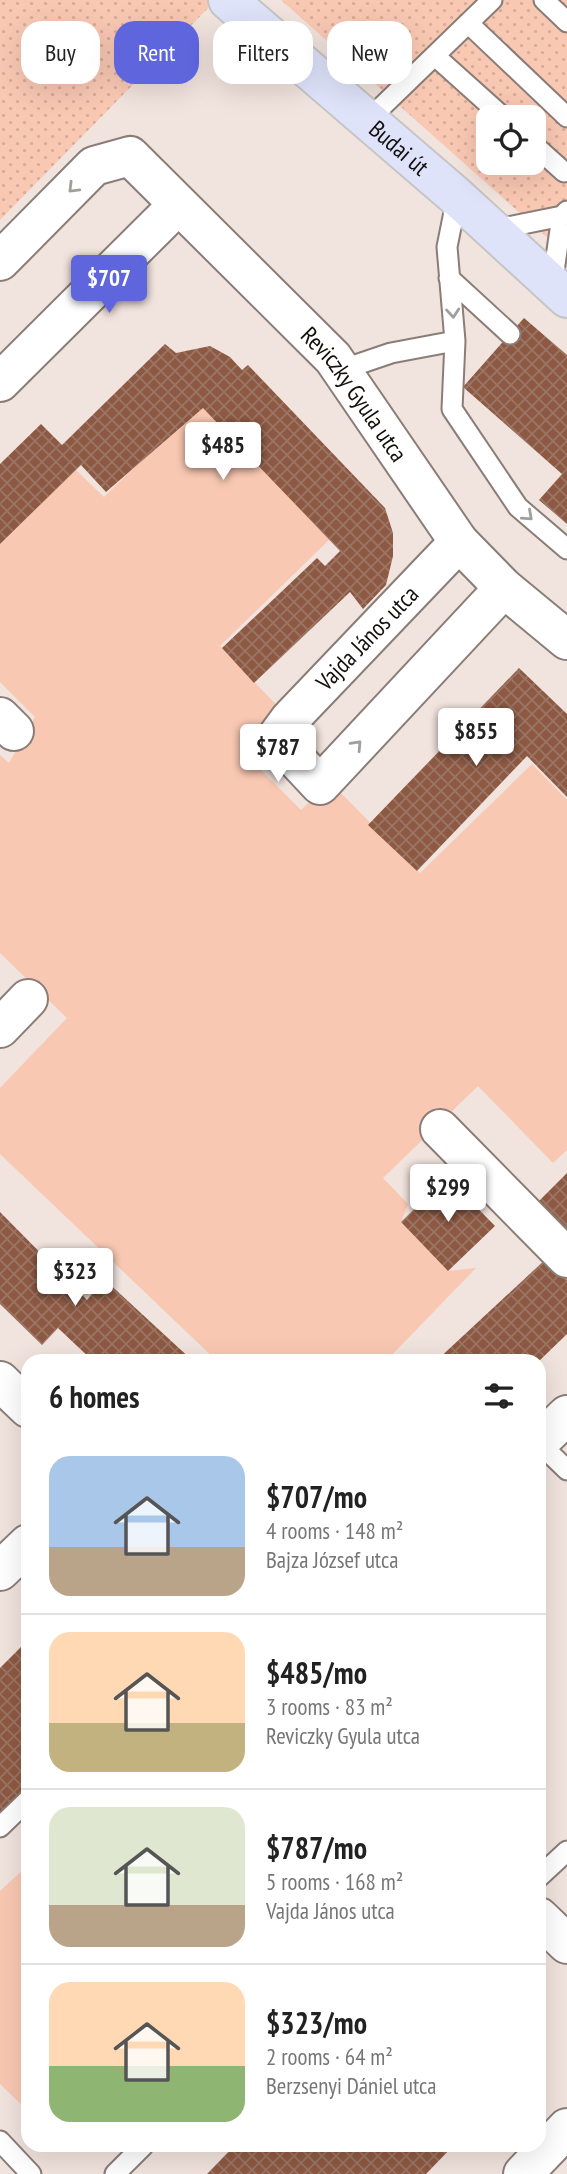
<!DOCTYPE html>
<html lang="en">
<head>
<meta charset="utf-8">
<style>
	body { margin:0; font-family:"PT Sans Narrow",sans-serif; background:#f2f2f2; color:#222; height:100vh; display:flex; flex-direction:column; font-size:26px; white-space:nowrap }
	* { box-sizing:border-box; margin:0 }
	p { font-size:23px; color:#767676 }
	.icon { flex:none; width:38px; height:38px; fill:none; stroke:currentColor; stroke-width:2; stroke-linecap:round; stroke-linejoin:round }
	.map { position:relative; flex:1; overflow:hidden }
	.drawer { position:absolute; left:21px; top:1354px; width:525px; height:798px; display:flex; flex-direction:column; background:#fff; border-radius:21px; box-shadow:0 7px 28px #0002 }
	.drawer>* { flex:none }
	.hud { position:absolute; left:21px; top:21px; width:525px; height:63px; display:flex; gap:14px }
	.controls { position:absolute; left:476px; top:105px; display:grid; gap:14px }
	.controls a { display:grid; place-items:center; width:70px; height:70px; border-radius:14px; background:#fff; box-shadow:0 7px 28px #0002; font-size:35px }
	.price { position:absolute; translate:-50% -60px; padding:0 16px; border-radius:7px; background:#fff; color:#222; font-size:23px; line-height:46px; filter:drop-shadow(0 2px 4px #0008) }
	.price::after { content:''; position:absolute; left:50%; top:42px; width:21px; height:16px; margin-left:-10px; background:inherit; clip-path:polygon(0 0,100% 0,50% 100%) }
	.price.on { background:#5e65dd; color:#fff }
	ul { padding:0; list-style:none }
	li { display:flex; align-items:center; gap:21px; height:175px; padding:0 28px }
	li+li { border-top:2px solid #e0e0e0 }
	li span { display:grid; place-items:center; flex:none; width:196px; height:140px; border-radius:21px; color:#555 }
	li>.icon { margin-inline-start:auto }
	span .icon { width:84px; height:84px; fill:#fffc; stroke-width:1 }
	li b { font-size:30px }
	h2 { display:flex; justify-content:space-between; align-items:center; height:84px; padding:0 28px; font-size:30px }
	.pill { padding:0 24px; border-radius:21px; background:#fff; box-shadow:0 7px 28px #0002; font-size:24px; line-height:63px }
	.pill.on { background:#5e65dd; color:#fff }
	.map>svg:first-child { display:block }
</style>
</head>
<body>
<div class="map">
<svg width="567" height="2174" viewBox="0 0 567 2174">
	<defs>
		<pattern id="garden-dots" width="8" height="8" patternUnits="userSpaceOnUse" patternTransform="scale(1.75)"><rect width="8" height="8" fill="#f9c8b3"/><path d="M2 2h.1M6 6h.1" fill="none" stroke="#d5ab99" stroke-width="1.8" stroke-linecap="round"/></pattern>
		<pattern id="building-cross-hatch" width="8" height="8" patternUnits="userSpaceOnUse" patternTransform="scale(1.75)"><rect width="8" height="8" fill="#8e5942"/><path d="M0 0l8 8M0 8l8-8" fill="none" stroke="#9b7565"/></pattern>
	</defs>
	<rect width="100%" height="100%" fill="#f1e3dd"/>
	<!-- park -->
	<path fill="#f9c8b3" d="M203,401l131,134 -114,111 70,73 -40,40 51,51 29,-28 90,91 112,-109 35,36v350l-14,13 -75,-77 -95,92 25,26 -7,18 47,49 28,-3 -90,93h-169l-217,-207v-66l67,-70 -67,-65v-198l9,8 26,-46 -35,-35v-139l75,-74 29,28z
		M28,1865v246l-28,-27v-193z"/>
	<!-- garden -->
	<path fill="url(#garden-dots)" fill-rule="evenodd" d="M0,0h216l-216,220z
		M281,0h286v255zM488,117h46v46h-46z"/>
	<!-- building -->
	<path fill="url(#building-cross-hatch)" d="M524,318l43,37v169l-28,-24 23,-26 -99,-87z
		M165,344l11,9 34,-7 20,11 12,13 6,-5 137,143 8,25v23l-7,29 -23,24 -13,-17 -96,91 -32,-35 95,-90 8,8 15,-15 -137,-143 -97,84 -25,-27 -81,79v-80l41,-40 21,21z
		M519,668l48,46v83l-40,-41 -110,115 -49,-46z
		M567,1173v61l-31,-30z
		M447,1177l48,49 -47,45 -47,-49z
		M0,1212l87,88 17,-21 90,83h-100l-36,-34 -16,17 -42,-41z
		M547,1258l20,22v54l-29,28h-103z
		M28,1640v160l-28,27v-159z
		M234,2146h219l-27,28h-219z"/>
	<g fill="none" stroke-linecap="round" stroke-linejoin="round">
		<!-- lane casing -->
		<g stroke="#8a7d78" stroke-width="23">
			<path id="lane" d="M544,0l23,22
				M468,23l99,94
				M435,56l68,61
				M367,121l125,-121
				M534,145l30,27
				M457,197l-10,50 8,94 -3,68 66,98 49,42
				M493,230l69,-14 5,-5
				M449,278l61,56
				M552,285l10,-69
				M341,370l50,-17 64,-12
				M539,1443l28,27
				M0,1827l28,-27
				M539,1877l28,-26
				M0,2141l31,33
				M115,2174l28,-28"/>
		</g>
		<!-- street casing -->
		<g stroke="#8a7d78" stroke-width="42">
			<g id="street">
				<path id="s1" d="M0,261l94,-95 36,-10 203,202 126,184 45,46 63,52"/>
				<path d="M0,382l178,-177"/>
				<path d="M459,542l-169,177 -14,19 44,47 184,-197"/>
				<path d="M0,717l14,14"/>
				<path d="M0,1028l28,-29"/>
				<path d="M440,1129l127,129"/>
				<path d="M0,1381l28,27"/>
				<path d="M539,1442l28,-27"/>
				<path d="M0,1571l28,-27"/>
				<path d="M539,1917l28,27"/>
			</g>
		</g>
		<!-- secondary casing -->
		<g stroke="#8a7d78" stroke-width="42">
			<path id="secondary" d="M523,2174l44,-46"/>
		</g>
		<!-- primary casing -->
		<g stroke="#c6c5c5" stroke-width="42">
			<g id="primary">
				<path id="s2" d="M228,0l229,197 110,101"/>
			</g>
		</g>
		<!-- lane -->
		<use href="#lane" stroke="#fff" stroke-width="19"/>
		<!-- street -->
		<use href="#street" stroke="#fff" stroke-width="38"/>
		<!-- secondary -->
		<use href="#secondary" stroke="#fff" stroke-width="38"/>
		<!-- primary -->
		<use href="#primary" stroke="#dfe3fa" stroke-width="38"/>
	</g>
	<!-- one-way arrows -->
	<defs><path id="oneway-chevron" d="M-2-3.5L2.5 0L-2 3.5" fill="none" stroke-width="1.6" stroke-linecap="round" stroke-linejoin="round" transform="scale(1.75)"/></defs>
	<g stroke="#a19f9e">
		<use href="#oneway-chevron" transform="translate(73 188) rotate(135)"/>
		<use href="#oneway-chevron" transform="translate(453 313) rotate(85)"/>
		<use href="#oneway-chevron" transform="translate(528 516) rotate(42)"/>
		<use href="#oneway-chevron" transform="translate(357 745) rotate(-47)"/>
	</g>
	<g text-anchor="middle" dominant-baseline="central" stroke-width="5" stroke-linejoin="round" paint-order="stroke">
		<!-- street labels -->
		<g font-size="24" fill="#130f0d" stroke="#fff">
			<text stroke="none"><textPath href="#s2" startOffset="226">Budai út</textPath></text>
			<text stroke="none"><textPath href="#s1" startOffset="499">Reviczky Gyula utca</textPath></text>
			<text transform="translate(367 638) rotate(-46)">Vajda János utca</text>
		</g>
	</g>
</svg>
<div class="controls">
<a><svg class="icon" aria-label="locate" viewBox="0 0 24 24"><circle cx="12" cy="12" r="6"/><path d="M12 2v4M12 18v4M2 12h4M18 12h4"/></svg></a>
</div>
<b class="price on" style="left:109px;top:315px">$707</b>
<b class="price" style="left:223px;top:482px">$485</b>
<b class="price" style="left:476px;top:768px">$855</b>
<b class="price" style="left:278px;top:784px">$787</b>
<b class="price" style="left:448px;top:1224px">$299</b>
<b class="price" style="left:75px;top:1308px">$323</b>
<div class="hud">
<a class="pill">Buy</a>
<a class="pill on">Rent</a>
<a class="pill">Filters</a>
<a class="pill">New</a>
</div>
<section class="drawer">
<h2>6 homes<svg class="icon" aria-label="filters" viewBox="0 0 24 24"><path d="M4 7h16M4 17h16"/><circle cx="9" cy="7" r="2"/><circle cx="15" cy="17" r="2"/></svg></h2>
<ul>
<li><span style="background:linear-gradient(#a9c7e8 65%,#b9a48a 0)"><svg class="icon" aria-label="home" viewBox="0 0 24 24"><path d="M3 11l9-7 9 7M6 9v11h12V9"/></svg></span><div><b>$707/mo</b><p>4 rooms · 148 m²</p><p>Bajza József utca</p></div></li>
<li><span style="background:linear-gradient(#ffd9b3 65%,#c2b280 0)"><svg class="icon" aria-label="home" viewBox="0 0 24 24"><path d="M3 11l9-7 9 7M6 9v11h12V9"/></svg></span><div><b>$485/mo</b><p>3 rooms · 83 m²</p><p>Reviczky Gyula utca</p></div></li>
<li><span style="background:linear-gradient(#dfe7d0 70%,#b9a48a 0)"><svg class="icon" aria-label="home" viewBox="0 0 24 24"><path d="M3 11l9-7 9 7M6 9v11h12V9"/></svg></span><div><b>$787/mo</b><p>5 rooms · 168 m²</p><p>Vajda János utca</p></div></li>
<li><span style="background:linear-gradient(#ffd9b3 60%,#8fb573 0)"><svg class="icon" aria-label="home" viewBox="0 0 24 24"><path d="M3 11l9-7 9 7M6 9v11h12V9"/></svg></span><div><b>$323/mo</b><p>2 rooms · 64 m²</p><p>Berzsenyi Dániel utca</p></div></li>
</ul>
</section>
</div>
</body>
</html>
